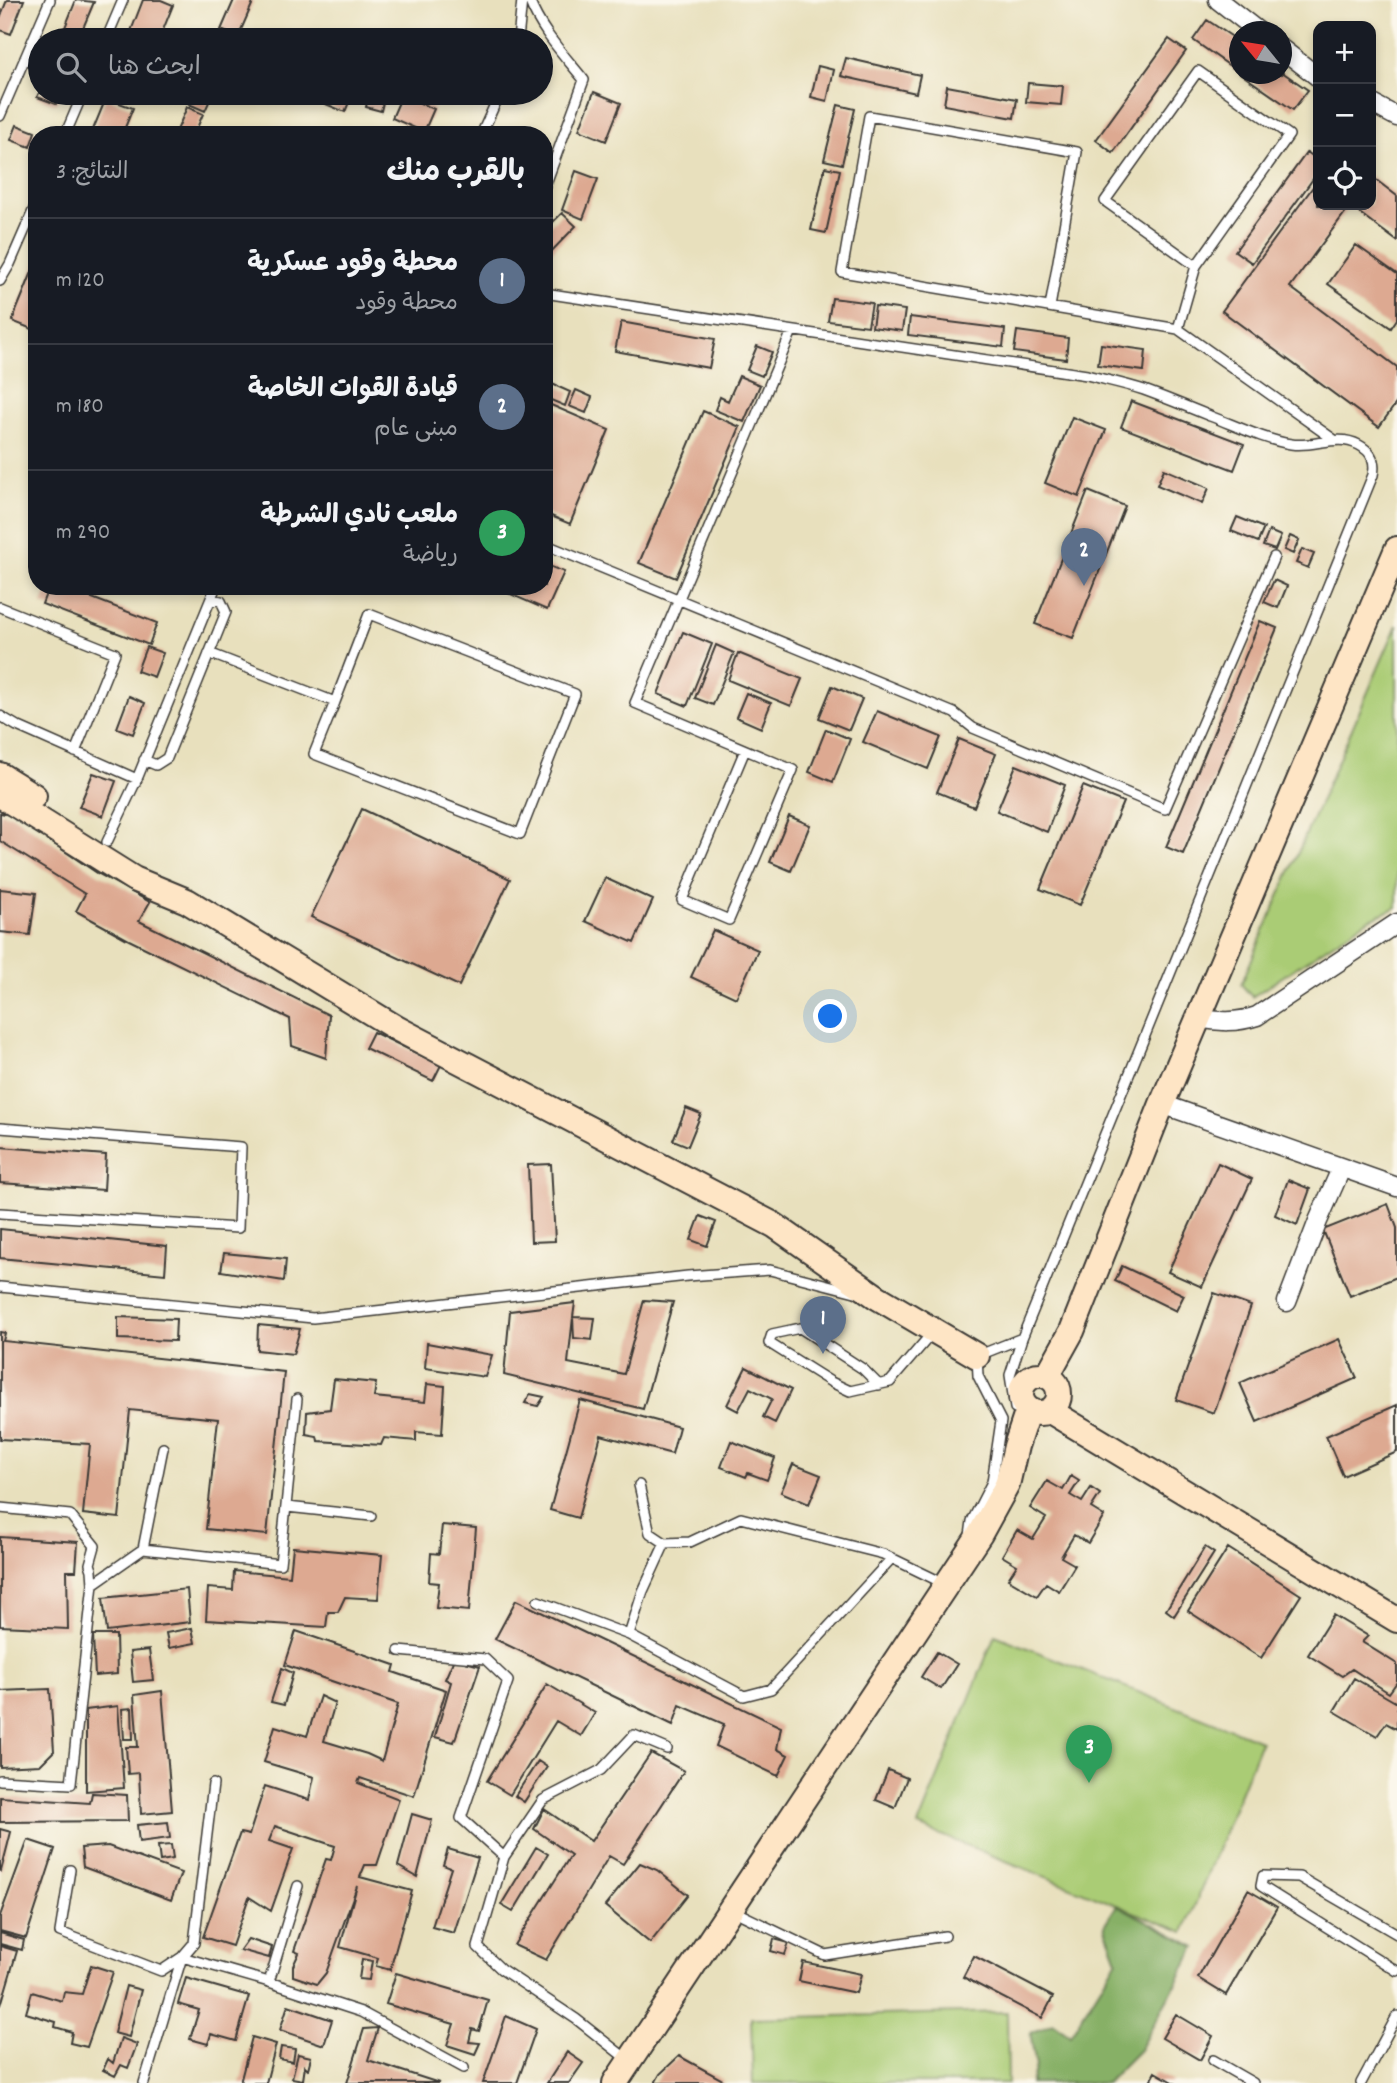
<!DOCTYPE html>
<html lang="ar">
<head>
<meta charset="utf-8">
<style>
  :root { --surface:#171b24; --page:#242831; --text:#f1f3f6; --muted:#9ea1a6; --line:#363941; --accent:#2563eb }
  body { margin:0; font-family:Dekko,"Playpen Sans Arabic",sans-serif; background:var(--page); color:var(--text); direction:rtl }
  .controls { position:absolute; right:21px; top:21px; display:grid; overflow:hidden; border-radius:14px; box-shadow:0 4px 10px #0003 }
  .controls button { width:63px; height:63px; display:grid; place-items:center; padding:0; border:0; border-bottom:2px solid var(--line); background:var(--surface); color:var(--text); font:35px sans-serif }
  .compass { position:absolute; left:1229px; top:21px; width:63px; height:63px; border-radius:50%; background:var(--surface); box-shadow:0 4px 10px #0003; rotate:300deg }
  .you { position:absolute; left:831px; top:1017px; width:24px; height:24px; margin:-18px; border:5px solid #fff; border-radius:50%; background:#1a73e8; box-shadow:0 0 0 10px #1a73e833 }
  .badge { display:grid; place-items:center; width:46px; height:46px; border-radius:50%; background:var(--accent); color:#fff; font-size:23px; font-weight:700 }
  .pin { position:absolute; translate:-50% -58px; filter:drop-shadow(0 2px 4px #0008) }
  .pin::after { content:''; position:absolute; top:37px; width:24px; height:21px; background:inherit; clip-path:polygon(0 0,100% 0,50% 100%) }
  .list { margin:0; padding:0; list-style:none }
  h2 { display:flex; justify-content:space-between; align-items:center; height:91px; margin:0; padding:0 28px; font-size:30px }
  h2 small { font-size:23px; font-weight:400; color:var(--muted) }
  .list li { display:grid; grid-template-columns:46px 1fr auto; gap:21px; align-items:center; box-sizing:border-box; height:126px; padding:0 28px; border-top:2px solid var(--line) }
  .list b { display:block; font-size:26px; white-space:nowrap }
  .list p { margin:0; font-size:23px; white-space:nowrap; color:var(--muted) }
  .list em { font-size:23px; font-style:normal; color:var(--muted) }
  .icon { flex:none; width:38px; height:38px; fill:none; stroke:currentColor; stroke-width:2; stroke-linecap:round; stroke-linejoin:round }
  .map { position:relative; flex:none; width:1397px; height:2083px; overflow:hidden; direction:ltr }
  .search { position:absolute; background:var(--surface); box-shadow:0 4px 10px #0003; left:28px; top:28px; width:525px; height:77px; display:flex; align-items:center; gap:18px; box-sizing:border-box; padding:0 24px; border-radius:38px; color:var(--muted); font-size:26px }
  .panel { position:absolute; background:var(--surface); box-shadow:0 4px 10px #0003; left:28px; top:126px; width:525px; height:469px; border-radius:28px; direction:rtl }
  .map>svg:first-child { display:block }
  .green { fill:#aacc75; stroke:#637448; stroke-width:2 }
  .forest { fill:#87b066; stroke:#526641; stroke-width:2 }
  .building { fill:#dda991 }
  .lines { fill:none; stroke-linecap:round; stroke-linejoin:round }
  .lane-casing { stroke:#3b3934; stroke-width:12 }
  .street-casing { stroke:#3b3934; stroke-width:21 }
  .secondary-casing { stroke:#3b3934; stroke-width:28 }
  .lane { stroke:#fff; stroke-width:9 }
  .street { stroke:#fff; stroke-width:18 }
  .secondary { stroke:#fee5c5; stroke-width:24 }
</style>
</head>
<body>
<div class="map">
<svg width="1397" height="2083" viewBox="0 0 1397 2083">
  <rect width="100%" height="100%" fill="#fbf7ec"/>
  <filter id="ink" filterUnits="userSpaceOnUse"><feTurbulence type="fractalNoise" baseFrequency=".0143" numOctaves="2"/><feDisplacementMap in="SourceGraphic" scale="14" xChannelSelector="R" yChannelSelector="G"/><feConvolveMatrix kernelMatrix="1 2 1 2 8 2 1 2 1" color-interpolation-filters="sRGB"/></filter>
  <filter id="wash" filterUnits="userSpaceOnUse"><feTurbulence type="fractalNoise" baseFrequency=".00686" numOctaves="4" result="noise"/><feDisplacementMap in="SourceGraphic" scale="28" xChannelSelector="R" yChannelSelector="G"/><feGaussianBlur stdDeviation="1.57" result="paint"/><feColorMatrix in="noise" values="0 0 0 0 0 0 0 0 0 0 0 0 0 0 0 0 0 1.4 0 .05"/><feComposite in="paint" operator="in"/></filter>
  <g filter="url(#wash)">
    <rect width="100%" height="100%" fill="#e8e0bd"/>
    <path class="green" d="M1397,625V907L1368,920L1252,997L1241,984Z
      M995,1635L1261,1741L1184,1932L918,1826Z
      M1007,2012L1008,2083H753L751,2018Z"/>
    <path class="forest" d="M1117,1905L1196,1947L1139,2050L1106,2083H1031L1036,2066L1030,2033L1053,2023L1070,2035L1117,1960L1104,1925Z"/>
    <g id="blocks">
      <path class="building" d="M7,0H24L11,34L0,30V18Z
        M76,0L94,2L78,40H60Z
        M143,0H161L173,5L159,40L131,31Z
        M234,0H254L238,37L221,30Z
        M1207,20L1240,42V73L1193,40Z
        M1169,39L1186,51L1113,153L1096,140Z
        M846,58L920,75L916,93L841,76Z
        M818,66L834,70L827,101L811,97Z
        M1282,72L1308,90L1293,110L1241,74H1282Z
        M1028,83L1063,86L1061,105L1026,102Z
        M947,86L1017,99L1014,118L944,105Z
        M594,92L621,103L606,141L579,130Z
        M39,93H61L56,104L37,97Z
        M193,93H213L205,111L189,104Z
        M299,93H321L317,101Z
        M327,93L352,95L345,112L323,103Z
        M369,93L385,94L381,111L366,107Z
        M402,95L434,109L424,132L392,118Z
        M106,98L133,108L122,135H97L92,132Z
        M838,105L855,109L842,164L824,160Z
        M187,107L203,114L194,135H175Z
        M17,125L35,132L30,147L11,140Z
        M1307,152L1318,160V172L1252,263L1235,251Z
        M825,167L840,170L826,233L811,230Z
        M576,171L598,179L583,219L562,210Z
        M1371,176L1397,196V241L1350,206L1290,287L1397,367V402L1379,427L1222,311L1318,180V205H1371Z
        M562,213L576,226L544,259V231Z
        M1356,245L1397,274V319L1391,328L1328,284Z
        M37,260V331L12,321Z
        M832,298L872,303L868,326L828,321Z
        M875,306L905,310L902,331L872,327Z
        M910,317L1005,329L1003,347L908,335Z
        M621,322L715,339L709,368L615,351Z
        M1017,331L1068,338L1066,359L1014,352Z
        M1101,344L1146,350L1144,371L1098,365Z
        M757,346L772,352L762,376L747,370Z
        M739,376L760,385L744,422L715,410L720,397L728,401Z
        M552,384L570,392L565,406L546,398Z
        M576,390L592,397L586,413L569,406Z
        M1131,401L1244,444L1234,470L1121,427Z
        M544,402L609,430L570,524L544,513Z
        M703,411L740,427L676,578L639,563Z
        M1072,417L1106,430L1079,497L1045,483Z
        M1164,469L1209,488L1202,504L1157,485Z
        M1088,491L1125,506L1073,638L1035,624Z
        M1237,517L1264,528L1258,542L1231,531Z
        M1269,531L1281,536L1275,550L1263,546Z
        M1290,536L1299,540L1293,554L1284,550Z
        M1302,549L1314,554L1308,568L1296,563Z
        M544,564L564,572L547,610L492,586H544Z
        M1274,580L1287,586L1278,608L1264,602Z
        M49,586H61L157,623L149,645L42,604Z
        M1260,621L1277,628L1183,854L1166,847Z
        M683,632L712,644L687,706L658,694Z
        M716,645L734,653L713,705L695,698Z
        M146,647L163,653L154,677L137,671Z
        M738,653L802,679L791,706L728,680Z
        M832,686L862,699L849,730L819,718Z
        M746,693L771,703L761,728L736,717Z
        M129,696L145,703L133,734L117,728Z
        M877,711L941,737L928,769L863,742Z
        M826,729L850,739L833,782L809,772Z
        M959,739L996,754L974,807L937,792Z
        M1016,765L1065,785L1047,832L997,811Z
        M93,773L116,781L103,816L79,807Z
        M1083,786L1123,802L1080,905L1040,889Z
        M362,809L510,879L459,986L311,917Z
        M0,813L11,815L97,873L150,902L139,921L329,1015L326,1058L292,1046L290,1019L129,940L76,911L85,894L0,841Z
        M789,816L810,825L791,871L770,862Z
        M605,878L653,900L634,943L585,921Z
        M0,889L36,893L30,935L0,932Z
        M713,930L758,950L736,998L691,977Z
        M373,1032L441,1065L433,1081L365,1048Z
        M686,1108L701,1114L688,1146L673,1140Z
        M0,1147L106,1155L104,1190L0,1183Z
        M1218,1163L1252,1179L1202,1287L1168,1272Z
        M551,1164L555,1241L531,1242L528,1165Z
        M1288,1180L1310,1189L1297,1225L1275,1215Z
        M1388,1204L1397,1228V1277L1350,1296L1323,1230Z
        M700,1216L716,1222L707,1246L691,1240Z
        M0,1229L167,1246L165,1274L0,1258Z
        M224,1253L286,1259L284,1281L221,1271Z
        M1122,1266L1184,1295L1176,1311L1115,1281Z
        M1214,1293L1251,1306L1214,1413L1176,1400Z
        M644,1300L673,1302L643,1409L504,1375L510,1311L575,1303L573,1317L595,1318L592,1340L574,1338L573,1317L568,1363L624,1374Z
        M118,1317L176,1319L175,1341L118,1339Z
        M258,1325L300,1329L293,1354L257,1350Z
        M0,1332L5,1333L3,1341L284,1372L267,1535L206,1529L218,1419L130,1410L119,1518L83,1514L90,1444L0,1439Z
        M1339,1339L1357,1378L1257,1422L1240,1383Z
        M427,1343L492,1355L485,1377L425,1368Z
        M746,1367L791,1390L775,1423L763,1417L772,1399L750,1388L738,1411L727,1405Z
        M334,1379L376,1383L374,1397L425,1402L427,1384L445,1386L442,1434L416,1432V1441L384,1438L381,1445L318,1441L317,1436L306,1434L307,1412L330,1409Z
        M530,1394L544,1397L538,1406L525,1403Z
        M580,1400L679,1427L672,1454L601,1435L578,1518L550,1510Z
        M1397,1405V1452L1343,1476L1326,1436Z
        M731,1441L775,1458L767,1480L748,1473L746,1477L721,1467Z
        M793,1464L821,1475L809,1504L781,1492Z
        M1071,1476L1079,1481L1070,1495L1082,1502L1091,1488L1100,1494L1091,1508L1104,1516L1088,1543L1074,1535L1061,1557L1075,1565L1059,1591L1046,1583L1037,1596L1008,1579L1017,1565L1002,1556L1017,1530L1033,1539L1046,1518L1030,1508L1047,1481L1063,1490Z
        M442,1525L476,1528L469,1611L436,1608L439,1583L429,1582L431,1553L439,1554Z
        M0,1537L78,1542L76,1571H67L68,1629L0,1626Z
        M293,1547L382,1555L378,1599L345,1597L338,1612H328L326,1627L206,1620L208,1588L233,1590L234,1571L290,1576Z
        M1205,1547L1214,1553L1174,1616L1166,1610Z
        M1228,1548L1301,1595L1261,1658L1188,1611Z
        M187,1589L190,1622L107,1632L103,1598Z
        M516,1600L781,1727L777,1749L788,1755L778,1776L716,1746L724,1724L680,1705L673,1725L495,1639Z
        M1333,1615L1368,1636L1362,1642L1397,1664V1682L1389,1693L1352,1669L1342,1676L1308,1655Z
        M192,1628L195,1643L169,1648L166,1633Z
        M296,1631L395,1665L393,1672L446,1690L414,1796L360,1778L358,1783L399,1799L377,1865H365L360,1877L412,1891L390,1970L376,1966L378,1958L340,1947L357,1886L326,1973L317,1984L293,1976V1966L299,1953L294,1951L326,1859L331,1860L335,1846L275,1826L269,1841L293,1849L271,1911L249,1897L232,1946L203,1937L240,1833L249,1835L265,1786L309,1800L314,1777L264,1762L275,1726L307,1736L320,1696L335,1703L324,1741L367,1754L382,1761L398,1704L285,1665Z
        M93,1635H116L117,1674L95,1676Z
        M149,1650L153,1680L133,1682L130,1652Z
        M937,1652L957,1664L941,1689L921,1677Z
        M454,1659L480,1666L454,1742L435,1737L451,1682L445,1679Z
        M282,1668L293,1673L284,1705L271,1702Z
        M1354,1678L1397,1703V1729L1386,1723L1377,1736L1334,1711Z
        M547,1684L595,1713L581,1736L556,1721L510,1795L487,1781Z
        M50,1689L54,1751L40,1765L0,1767V1691Z
        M162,1691L172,1811L141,1814L139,1773L128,1774L126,1747H138L134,1695Z
        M118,1706L124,1788L86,1791V1710Z
        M132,1708L133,1739H124L122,1709Z
        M651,1753L684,1771L623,1864L609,1856L546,1960L514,1945L571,1855L534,1829L544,1809L591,1841Z
        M538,1761L547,1767L524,1802L515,1796Z
        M888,1770L907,1778L895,1808L876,1800Z
        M92,1793L127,1795L128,1821L0,1822V1797L90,1803Z
        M412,1814L432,1820L417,1877L398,1866Z
        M168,1822L170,1838L139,1842L137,1825Z
        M0,1829L11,1832L1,1871L0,1870Z
        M28,1840L55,1849L26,1938L0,1931V1916Z
        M171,1845L173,1859L160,1861L158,1846Z
        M108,1846L181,1873L171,1900L83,1867L81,1848Z
        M536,1847L548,1854L513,1912L501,1905Z
        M448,1849L478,1858L454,1933L432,1927L451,1868L443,1865Z
        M640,1863L657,1870L688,1895L650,1943L605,1906Z
        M1248,1890L1277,1907L1226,1995L1198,1978Z
        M0,1933L24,1940L22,1950L0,1944Z
        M248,1939L272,1947L269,1958L240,1950Z
        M774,1939L789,1943L785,1955L771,1951Z
        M0,1946L17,1951L1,2005H0Z
        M974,1956L1053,1997L1042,2018L963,1977Z
        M362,1959L372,1961L369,1980L359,1979Z
        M803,1962L861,1974L856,1993L799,1981Z
        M91,1965L113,1972L87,2047L70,2043L72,2032L55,2027L56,2022L26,2013L32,1992L62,2001L64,1992L82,1994Z
        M396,1973L488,2000L479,2031L472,2029L469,2042L480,2043L475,2054L447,2045L454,2024L386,2004Z
        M186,1978L249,1996L236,2041L211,2034L208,2044L190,2039L199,2010L178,2004Z
        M126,1986L141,1990L129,2037L114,2033Z
        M288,2005L332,2020L324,2045L280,2030Z
        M1176,2014L1213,2036L1200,2060L1162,2038Z
        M506,2016L536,2029L517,2083H483Z
        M378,2028L368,2060L439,2083H347L364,2029Z
        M252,2037L276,2044L266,2083H240Z
        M121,2038L137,2044L128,2068L121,2065L115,2076L103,2070L108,2059L113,2063Z
        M281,2047L295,2049L293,2062L279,2059Z
        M567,2052L583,2063L569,2083H547Z
        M298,2054L311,2057L308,2069L305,2066L303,2080L292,2078Z
        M679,2056L723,2080L721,2083H655L660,2074Z
        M1155,2072L1174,2083H1149Z"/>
    </g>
  </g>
  <g filter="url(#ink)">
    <use href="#blocks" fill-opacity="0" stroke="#3b3934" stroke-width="2"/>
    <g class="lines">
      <g class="lane-casing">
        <path id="lane" d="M529,0C541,31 563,54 584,80L544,189
          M106,40L123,0
          M518,40L522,0
          M0,116L50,0
          M65,135L83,93
          M481,135L500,93
          M0,281L10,264L37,202
          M544,293L1087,375C1106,380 1126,384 1144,390C1166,398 1188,407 1210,416C1234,425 1265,440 1291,444C1315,448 1336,433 1359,445C1372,452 1376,461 1373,475L1022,1338L1010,1375L1015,1408
          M1050,307L1077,152L869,116L842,272L1178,329L1333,439
          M1178,329L1196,266L1289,135L1198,71L1105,201L1196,266
          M544,544L954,713L973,728L1165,809L1274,557
          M0,607L115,653L75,752
          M209,653L335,702L369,614L575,694L520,834L314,754L335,702
          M0,716L17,726L137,779
          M745,750L682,900L729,920L793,770L635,703L792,331
          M144,760L156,765L167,758L226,612L221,601L211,599
          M107,842L137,779L216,586
          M0,1128L241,1147L238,1228L0,1213
          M0,1287L313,1318L688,1276L770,1270L855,1292
          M879,1385L863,1369L800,1328L772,1334L769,1343L831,1382L850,1391L890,1382L933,1332
          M639,1485L650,1533L665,1543
          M287,1507L371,1516
          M0,1508L70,1515L95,1546L90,1564L92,1570L93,1584L71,1784L0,1780
          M970,1536L972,1521L992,1482L1001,1421L978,1376L977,1356L1022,1338
          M143,1549L163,1448
          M892,1558L771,1689L744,1696L629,1635L643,1591L665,1543L690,1542L741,1518L883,1554L945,1584
          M93,1584L143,1549L280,1564L297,1399
          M538,1601L629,1635
          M399,1651L485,1659L508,1681L461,1818L504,1857
          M70,1870L60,1932L161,1971L182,1957L269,1982L361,2012L464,2068
          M732,1910L825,1955L945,1936
          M1397,1934L1299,1877L1263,1876L1261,1886L1397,1971
          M269,1982L298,1886
          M628,2060L576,2019L501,1969L478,1947L504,1857L543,1800L601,1770L634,1735L667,1749
          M1213,2060L1253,2083
          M144,2083L182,1957L194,1943L213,1784
          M1361,2083L1397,2016"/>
      </g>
      <g class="street-casing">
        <path id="street" d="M1218,0L1259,32
          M1282,49L1318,77
          M1371,103L1397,117
          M1198,1018C1219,1022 1236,1023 1257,1016L1397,923
          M1162,1104L1397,1187
          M1287,1302L1318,1221L1341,1169"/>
      </g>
      <g class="secondary-casing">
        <path id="secondary" d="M0,775L34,796
          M0,795L134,879L187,901L398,1029L774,1225L877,1297L977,1356
          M1021 1394a19 19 0 1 1 38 0a19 19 0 1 1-38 0Z
          M1047,1376L1072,1331L1162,1104L1397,549
          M1050,1411L1397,1620
          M615,2083L980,1534L1007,1485L1016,1446L1028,1410"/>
      </g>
      <use href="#lane" class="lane"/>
      <use href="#street" class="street"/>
      <use href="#secondary" class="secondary"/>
    </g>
  </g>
</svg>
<div class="controls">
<button>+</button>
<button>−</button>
<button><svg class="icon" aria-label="locate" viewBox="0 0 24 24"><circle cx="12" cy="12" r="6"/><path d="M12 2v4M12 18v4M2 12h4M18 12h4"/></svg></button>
</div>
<svg class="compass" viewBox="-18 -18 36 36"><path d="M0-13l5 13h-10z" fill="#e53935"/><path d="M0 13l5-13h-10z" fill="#9ea1a6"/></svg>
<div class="you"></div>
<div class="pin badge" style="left:823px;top:1354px;background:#5c6f8a">1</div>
<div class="pin badge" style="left:1084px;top:586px;background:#5c6f8a">2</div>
<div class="pin badge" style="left:1089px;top:1783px;background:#2e9e5b">3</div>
<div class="search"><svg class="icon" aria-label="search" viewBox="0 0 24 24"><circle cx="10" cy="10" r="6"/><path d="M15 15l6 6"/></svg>ابحث هنا</div>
<section class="panel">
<h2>بالقرب منك<small>النتائج: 3</small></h2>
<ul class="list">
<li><span class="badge" style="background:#5c6f8a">1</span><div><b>محطة وقود عسكرية</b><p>محطة وقود</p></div><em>120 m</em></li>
<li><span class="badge" style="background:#5c6f8a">2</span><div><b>قيادة القوات الخاصة</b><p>مبنى عام</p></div><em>180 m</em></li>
<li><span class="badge" style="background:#2e9e5b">3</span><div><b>ملعب نادي الشرطة</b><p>رياضة</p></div><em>290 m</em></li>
</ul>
</section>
</div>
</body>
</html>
